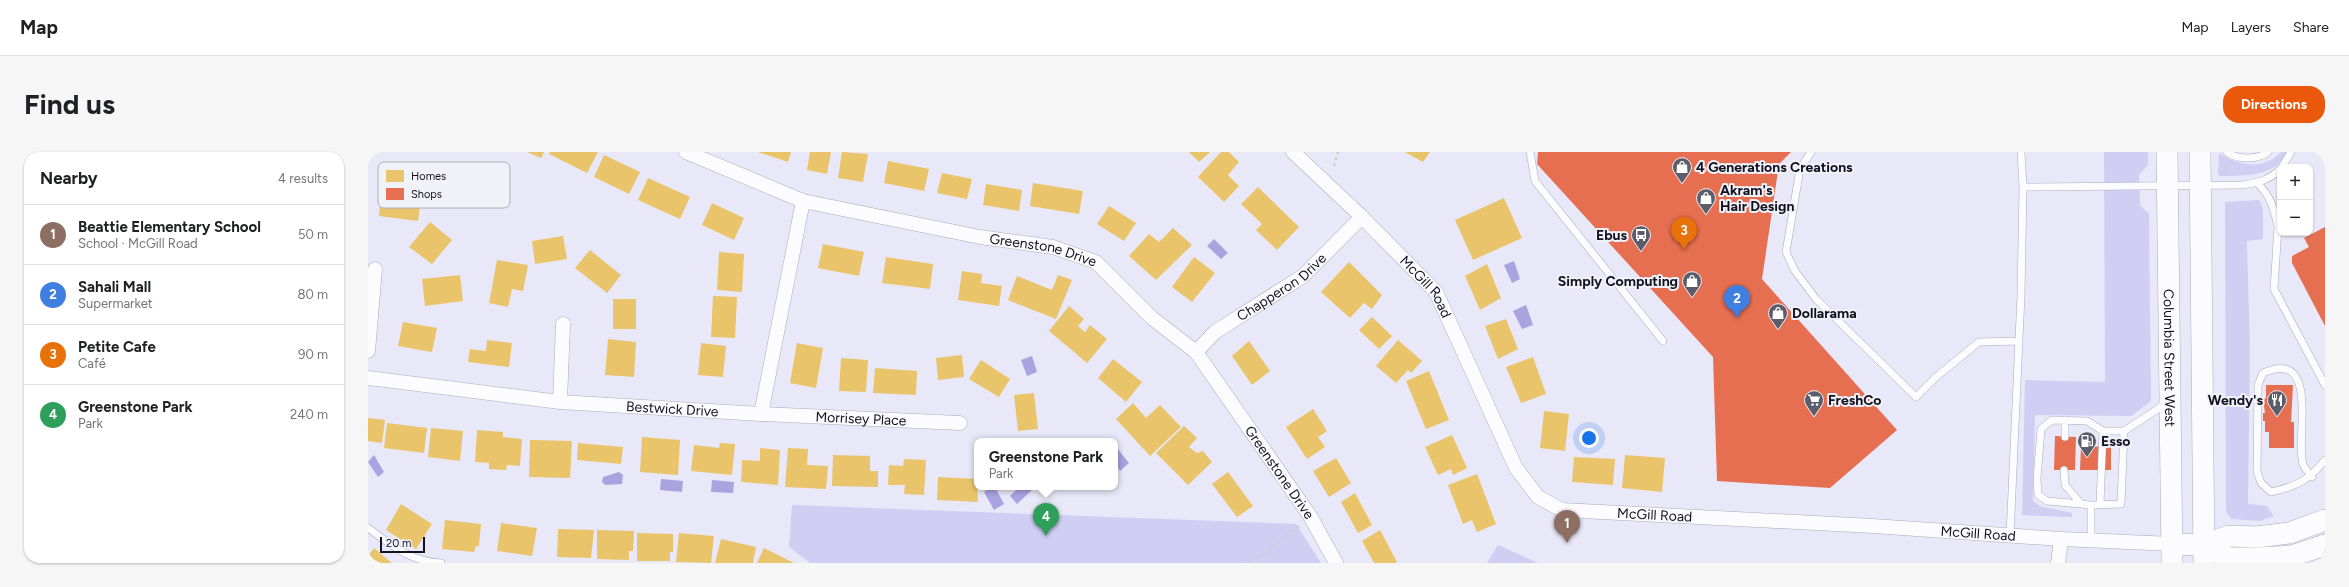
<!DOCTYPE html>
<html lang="en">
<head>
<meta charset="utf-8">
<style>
  :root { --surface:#fff; --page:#f6f6f6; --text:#202124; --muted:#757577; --line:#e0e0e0; --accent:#ea580c }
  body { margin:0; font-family:Figtree,sans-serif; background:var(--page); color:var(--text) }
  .controls { position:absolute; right:12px; top:12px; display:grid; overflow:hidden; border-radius:8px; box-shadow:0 1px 3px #0004 }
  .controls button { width:36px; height:36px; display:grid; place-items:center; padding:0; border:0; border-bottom:1px solid var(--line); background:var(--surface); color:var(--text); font:20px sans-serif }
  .scale { position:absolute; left:12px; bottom:10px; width:45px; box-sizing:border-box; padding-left:4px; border:2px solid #12111e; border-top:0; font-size:11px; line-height:14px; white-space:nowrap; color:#12111e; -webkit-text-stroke:3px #f1f1f9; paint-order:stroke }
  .you { position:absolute; left:1221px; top:286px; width:14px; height:14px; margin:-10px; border:3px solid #fff; border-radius:50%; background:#1a73e8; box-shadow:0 0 0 6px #1a73e833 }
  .badge { display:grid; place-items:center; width:26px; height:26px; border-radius:50%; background:var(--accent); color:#fff; font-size:13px; font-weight:700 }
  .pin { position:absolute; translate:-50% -33px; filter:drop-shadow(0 1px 2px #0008) }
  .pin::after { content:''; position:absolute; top:21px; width:14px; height:12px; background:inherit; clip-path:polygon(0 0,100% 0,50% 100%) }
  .popup { position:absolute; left:606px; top:286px; width:144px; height:52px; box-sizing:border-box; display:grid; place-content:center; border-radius:8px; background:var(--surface); filter:drop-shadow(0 1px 3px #0005); font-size:13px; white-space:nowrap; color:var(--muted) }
  .popup b { font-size:15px; color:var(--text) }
  .popup::after { content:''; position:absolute; left:50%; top:100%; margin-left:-8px; border:8px solid transparent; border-top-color:var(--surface) }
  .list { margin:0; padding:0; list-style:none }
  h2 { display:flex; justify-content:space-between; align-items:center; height:52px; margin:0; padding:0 16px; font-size:17px }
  h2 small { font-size:13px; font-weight:400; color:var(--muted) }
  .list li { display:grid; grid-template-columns:26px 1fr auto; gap:12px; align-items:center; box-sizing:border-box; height:60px; padding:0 16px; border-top:1px solid var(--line) }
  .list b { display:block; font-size:15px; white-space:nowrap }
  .list p { margin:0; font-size:13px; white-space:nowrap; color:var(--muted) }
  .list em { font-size:13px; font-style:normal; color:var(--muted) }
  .map { position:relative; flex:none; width:1957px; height:411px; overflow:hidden; border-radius:16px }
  header { display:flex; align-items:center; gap:24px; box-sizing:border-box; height:56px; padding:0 20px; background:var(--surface); border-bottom:1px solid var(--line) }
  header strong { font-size:19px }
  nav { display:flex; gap:22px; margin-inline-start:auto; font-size:14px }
  .intro { display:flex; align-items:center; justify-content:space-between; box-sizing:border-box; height:96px; padding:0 24px }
  h1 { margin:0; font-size:28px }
  .button { padding:10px 18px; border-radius:16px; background:var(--accent); color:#fff; font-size:14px; font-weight:700 }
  main { display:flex; gap:24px; padding:0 24px }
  aside { flex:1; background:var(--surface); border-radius:16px; box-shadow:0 1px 3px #0004 }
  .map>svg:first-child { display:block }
  .green { fill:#d0cef3 }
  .water { fill:#a9a3e0 }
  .homes { fill:#e9c46a }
  .shops { fill:#e76f51 }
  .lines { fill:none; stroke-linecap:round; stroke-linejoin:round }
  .lane-casing { stroke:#abaab9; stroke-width:8 }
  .street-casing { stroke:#abaab9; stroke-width:15 }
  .secondary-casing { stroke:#abaab9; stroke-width:22 }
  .path { stroke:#ceced2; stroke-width:2.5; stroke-dasharray:3 3; stroke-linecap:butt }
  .lane { stroke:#fcfcfe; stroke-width:7 }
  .street { stroke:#fcfcfe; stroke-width:14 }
  .secondary { stroke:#fcfcfe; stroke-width:21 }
  .labels { text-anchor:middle; stroke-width:4; stroke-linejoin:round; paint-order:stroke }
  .poi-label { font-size:14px; font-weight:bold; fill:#12111e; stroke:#f1f1f9; text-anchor:start }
  .street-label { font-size:14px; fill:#12111e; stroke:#f1f1f9 }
  .key { fill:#f1f1f9; stroke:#aeaeb7; stroke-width:1 }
  .key-label { font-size:11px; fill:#12111e }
</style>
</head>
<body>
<header>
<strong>Map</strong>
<nav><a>Map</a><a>Layers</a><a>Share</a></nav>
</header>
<div class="intro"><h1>Find us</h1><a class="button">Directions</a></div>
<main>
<aside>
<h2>Nearby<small>4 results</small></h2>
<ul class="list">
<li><span class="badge" style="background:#8d6e63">1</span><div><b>Beattie Elementary School</b><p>School · McGill Road</p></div><em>50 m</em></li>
<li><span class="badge" style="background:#3f7fe0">2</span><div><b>Sahali Mall</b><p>Supermarket</p></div><em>80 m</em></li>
<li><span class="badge" style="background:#e8710a">3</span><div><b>Petite Cafe</b><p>Café</p></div><em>90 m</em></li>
<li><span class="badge" style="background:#2e9e5b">4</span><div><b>Greenstone Park</b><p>Park</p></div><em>240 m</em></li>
</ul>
</aside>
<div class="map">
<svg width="1957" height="411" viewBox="0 0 1957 411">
  <rect width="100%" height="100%" fill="#e9e8f9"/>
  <path class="green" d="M1736,0H1780V13L1771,23L1772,53L1781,62L1783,249L1763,264L1667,263L1665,349L1672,354L1704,361V365L1654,363L1657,228L1737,230Z
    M1913,0H1920C1907,25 1876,24 1851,24L1850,21L1851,1C1871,14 1895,19 1913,0Z
    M1891,48L1895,56V87L1879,89L1882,196L1880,352L1899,354L1906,364L1892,369L1864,367L1858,360L1857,50Z
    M424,353L928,372L953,411H442L421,395Z
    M1130,393L1170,411H1119Z"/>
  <path class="water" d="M846,87L860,101L853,107L839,94Z
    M1146,109L1152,127L1144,131L1136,113Z
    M1158,153L1165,173L1154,177L1145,159Z
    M664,204L669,220L659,224L653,208Z
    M749,296L761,311L752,319L747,311V298Z
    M6,303L16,320L10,325L0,310Z
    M251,320L255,323L254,332L237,333L234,330L235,325Z
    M293,327L315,329L314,340L292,338Z
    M344,328L366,330L365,341L343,340Z
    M623,335H627L636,352L626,358L616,340Z
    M651,335H663L665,337L649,352L642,344Z"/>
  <path class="homes" d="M159,0H176L173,6Z
    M182,0H230L219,21L181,2Z
    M390,0H423L420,10Z
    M442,0H463L459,22L439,18Z
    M474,0L500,2L495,30L470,26Z
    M821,0H842L831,10Z
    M853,0H861L871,10L860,23L871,34L856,50L830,25Z
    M1037,0H1062L1055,10Z
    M236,3L272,20L261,42L226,25Z
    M520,9L561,17L556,39L516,31Z
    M574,21L604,27L599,47L569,41Z
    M280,26L322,45L312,67L270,48Z
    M665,31L715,39L711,62L662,54Z
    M618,32L654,38L651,59L615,53Z
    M890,35L931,75L909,98L888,78L894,72L873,52Z
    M13,42L53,47L50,69L11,64Z
    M1136,46L1154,86L1105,108L1087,68Z
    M344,51L376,66L366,88L334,73Z
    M741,54L768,71L756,89L729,72Z
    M62,70L84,88L64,112L41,95Z
    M805,76L824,93L788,128L761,104L781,82L791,90Z
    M195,84L199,107L167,112L164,89Z
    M455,92L496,100L491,124L450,116Z
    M222,98L253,123L239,141L207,116Z
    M351,100L376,102L374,140L349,138Z
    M518,105L565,112L562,137L514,131Z
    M826,105L847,121L824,150L804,135Z
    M129,108L160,113L155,139L144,137L140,155L121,151Z
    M981,110L1014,143L1004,157L996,151L982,166L953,140Z
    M1119,112L1133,146L1112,158L1097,124Z
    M594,119L614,122L613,131L634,134L631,154L590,148Z
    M92,123L95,149L57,154L54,127Z
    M690,123L704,128L688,167L640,148L649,124L684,138Z
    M345,144L369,145L367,186L343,185Z
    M245,147H268V177H245Z
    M701,154L716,167L710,174L717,180L722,173L739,187L719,211L681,179Z
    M1004,165L1024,184L1011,197L991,178Z
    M1138,167L1150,197L1130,207L1117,174Z
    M35,170L69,176L64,200L30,194Z
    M240,187L268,190L266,225L237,223Z
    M119,188L144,191L141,215L100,210L102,197L118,199Z
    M1030,188L1054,209L1043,221L1040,218L1028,231L1008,214Z
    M881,189L902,219L884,233L864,204Z
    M333,191L358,194L355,225L330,223Z
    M429,191L455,196L448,236L422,231Z
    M594,203L596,225L570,228L568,206Z
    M1165,205L1178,242L1153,251L1138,215Z
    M473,206L500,208L498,240L471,239Z
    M745,207L774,230L758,250L730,226Z
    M613,208L642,227L631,245L601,227Z
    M507,216L549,219L548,243L505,241Z
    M1061,219L1081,268L1058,277L1038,229Z
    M666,241L670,277L650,279L646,243Z
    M765,251L778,266L792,253L813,275L782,304L748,267Z
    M945,257L959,279L950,285L957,295L939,307L918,275Z
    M1176,259L1201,262L1197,299L1172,296Z
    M0,266L17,268L14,291L0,289Z
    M19,271L59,276L56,301L16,296Z
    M816,274L829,286L821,295L829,301L835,299L844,310L820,333L788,301Z
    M63,276L95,279L92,309L60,305Z
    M109,278L135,280V285L154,287L152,314L139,313L138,318L121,317V311L107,310Z
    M1084,283L1099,316L1085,323L1083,317L1070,323L1057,295Z
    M274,285L312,288L310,323L272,320Z
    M162,288L204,289L202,326L161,325Z
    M210,291L255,295L253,312L209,308Z
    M352,291L367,292L364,323L323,319L326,293L351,296Z
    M392,296L412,298L410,333L373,330L374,308L392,309Z
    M420,296L440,297L439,313L460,314L458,337L417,335Z
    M465,303L502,304V319H510V335L464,334Z
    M1257,303L1297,306L1294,340L1254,336Z
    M1206,305L1247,307L1245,333L1204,330Z
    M968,306L983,331L961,345L945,319Z
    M536,307L558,308L556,343L536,342L537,333H520L521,313L535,314Z
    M860,320L885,354L869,365L844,332Z
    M1109,322L1128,372L1109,380L1104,368L1095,372L1080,333Z
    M570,325L609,327L610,350L569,348Z
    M987,341L1004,373L990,381L973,350Z
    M33,352L64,372L48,397L18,378Z
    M77,368L113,372L111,394H108L106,400L74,397Z
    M133,371L169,376L164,404L129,399Z
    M190,377L226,378L223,406L189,405Z
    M229,378L266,379L265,399H261V408L229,407Z
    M1012,378L1029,410L1027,411H1006L994,389Z
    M269,381L305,382V400H302V409H269Z
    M311,381L346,384L343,411L308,410Z
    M353,387L388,395L385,411H347Z
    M6,396L24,411H0V404Z
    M396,396L426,411H389Z"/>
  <path class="shops" d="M1170,0H1423L1411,12L1394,127L1529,278L1462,336L1349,329L1345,205L1169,12Z
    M1957,75V174L1924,111V104L1941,95L1936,86Z
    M1898,233H1925L1923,270H1926V296H1901V280H1897V269H1895V261H1897L1895,247L1898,246Z
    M1687,284L1708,285L1707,318H1686Z
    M1713,294L1743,295V318H1712Z"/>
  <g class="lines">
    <g class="lane-casing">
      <path id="lane" d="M1162,0L1167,29L1295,189
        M1443,0L1432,17L1418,100L1427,119L1448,147L1548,245L1568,225L1611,190L1651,189
        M1859,0C1869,8 1890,8 1900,0
        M1914,15L1923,0
        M1889,31C1903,44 1906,57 1910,75
        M1655,35L1874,33C1889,31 1902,28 1912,17
        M1912,73L1910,75L1906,137L1957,233
        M1697,285V268
        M1696,318L1697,333L1713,352
        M1944,325C1941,321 1936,316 1935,312C1927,287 1953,195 1895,221L1890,233L1889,319L1893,331L1903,340C1929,334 1940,329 1957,308
        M1732,352L1735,279H1756
        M1723,353L1679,349L1670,343L1669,327L1673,277L1684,268L1719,269L1735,279
        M0,376C23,393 43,410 73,411
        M1642,383L1653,144L1655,35L1653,0
        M1723,389V353L1753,352L1756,279L1799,251"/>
    </g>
    <g class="street-casing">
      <g id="street">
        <path id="s1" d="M318,0L435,49L612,85L685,95L728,110L784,166L828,200L942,364L968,411"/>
        <path id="s2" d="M925,0L994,65L1068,140L1148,316L1170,345L1194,358L1505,374L1693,387L1804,392"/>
        <path d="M0,199L7,117"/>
        <path id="s3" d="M828,200L847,180L935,124L994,65"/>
        <path id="s4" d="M0,226L192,250L393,262L435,49"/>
        <path d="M192,250L195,172"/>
        <path id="s5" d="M393,262L592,271"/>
        <path d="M1690,411L1693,387"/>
      </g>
    </g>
    <g class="secondary-casing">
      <g id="secondary">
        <path id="s6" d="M1799,0L1804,411"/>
        <path d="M1832,0L1836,411"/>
        <path d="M1804,392L1836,393L1861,384L1889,385L1921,381L1957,368"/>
        <path d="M1836,393L1861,406H1890L1924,404L1957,393"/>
      </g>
    </g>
    <path class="path" d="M1858,12L1859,23
      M966,14L970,0
      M880,411L902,397L931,374"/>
    <use href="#lane" class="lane"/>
    <use href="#street" class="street"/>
    <use href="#secondary" class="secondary"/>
  </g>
  <defs>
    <g id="shop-pin" transform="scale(1)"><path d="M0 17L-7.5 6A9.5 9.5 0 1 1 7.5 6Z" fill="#5d5c6b" stroke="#f1f1f9"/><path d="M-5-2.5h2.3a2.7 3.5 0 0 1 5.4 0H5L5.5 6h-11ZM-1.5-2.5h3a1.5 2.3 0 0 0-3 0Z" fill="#fff"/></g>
    <g id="bus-pin" transform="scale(1)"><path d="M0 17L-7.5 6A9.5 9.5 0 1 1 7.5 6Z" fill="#5d5c6b" stroke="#f1f1f9"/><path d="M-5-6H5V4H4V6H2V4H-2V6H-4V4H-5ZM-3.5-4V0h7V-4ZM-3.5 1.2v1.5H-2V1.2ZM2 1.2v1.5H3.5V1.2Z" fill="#fff"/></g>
    <g id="supermarket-pin" transform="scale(1)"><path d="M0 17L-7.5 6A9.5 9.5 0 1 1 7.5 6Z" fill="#5d5c6b" stroke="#f1f1f9"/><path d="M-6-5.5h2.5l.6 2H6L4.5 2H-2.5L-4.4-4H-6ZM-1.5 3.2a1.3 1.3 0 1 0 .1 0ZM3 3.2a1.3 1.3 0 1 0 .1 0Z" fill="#fff"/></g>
    <g id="restaurant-pin" transform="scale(1)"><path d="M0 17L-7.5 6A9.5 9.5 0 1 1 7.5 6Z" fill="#5d5c6b" stroke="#f1f1f9"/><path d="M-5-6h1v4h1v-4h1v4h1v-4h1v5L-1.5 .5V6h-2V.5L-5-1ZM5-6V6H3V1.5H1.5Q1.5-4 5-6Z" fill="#fff"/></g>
    <g id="fuel-pin" transform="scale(1)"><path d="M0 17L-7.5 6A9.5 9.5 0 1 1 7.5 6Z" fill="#5d5c6b" stroke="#f1f1f9"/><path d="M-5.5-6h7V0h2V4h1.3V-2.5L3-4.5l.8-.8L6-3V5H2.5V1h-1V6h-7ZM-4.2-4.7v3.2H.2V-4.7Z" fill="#fff"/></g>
  </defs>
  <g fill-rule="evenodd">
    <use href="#shop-pin" x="1314" y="15"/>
    <use href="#shop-pin" x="1338" y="46"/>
    <use href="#bus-pin" x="1273" y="83"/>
    <use href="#shop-pin" x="1324" y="129"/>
    <use href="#shop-pin" x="1410" y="161"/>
    <use href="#supermarket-pin" x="1446" y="248"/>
    <use href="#restaurant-pin" x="1909" y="248"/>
    <use href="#fuel-pin" x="1719" y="289"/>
  </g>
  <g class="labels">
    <g class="poi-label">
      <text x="1328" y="20">4 Generations Creations</text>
      <text x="1352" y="43">Akram's<tspan x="1352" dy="16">Hair Design</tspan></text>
      <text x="1259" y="88" text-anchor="end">Ebus</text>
      <text x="1310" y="134" text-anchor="end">Simply Computing</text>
      <text x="1424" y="166">Dollarama</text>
      <text x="1460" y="253">FreshCo</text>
      <text x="1895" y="253" text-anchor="end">Wendy's</text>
      <text x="1733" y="294">Esso</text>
    </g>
    <g class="street-label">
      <text dy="5" stroke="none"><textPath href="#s1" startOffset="372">Greenstone Drive</textPath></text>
      <text dy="5" stroke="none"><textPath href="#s3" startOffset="108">Chapperon Drive</textPath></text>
      <text dy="5" stroke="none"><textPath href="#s2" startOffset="190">McGill Road</textPath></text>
      <text dy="5" stroke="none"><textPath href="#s6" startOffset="206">Columbia Street West</textPath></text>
      <text dy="5" stroke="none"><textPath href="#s4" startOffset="306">Bestwick Drive</textPath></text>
      <text dy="5" stroke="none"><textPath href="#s5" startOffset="100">Morrisey Place</textPath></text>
      <text dy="5" stroke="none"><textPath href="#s1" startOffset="708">Greenstone Drive</textPath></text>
      <text dy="5" stroke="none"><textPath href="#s2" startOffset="550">McGill Road</textPath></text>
      <text dy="5" stroke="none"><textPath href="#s2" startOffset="874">McGill Road</textPath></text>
    </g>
  </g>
  <rect x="10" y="10" width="132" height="46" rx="6" class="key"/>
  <rect x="18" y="18" width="18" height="12" fill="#e9c46a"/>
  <rect x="18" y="36" width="18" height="12" fill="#e76f51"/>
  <g class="key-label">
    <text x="43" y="28">Homes</text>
    <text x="43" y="46">Shops</text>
  </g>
</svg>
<div class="controls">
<button>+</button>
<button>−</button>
</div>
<div class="scale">20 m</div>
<div class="you"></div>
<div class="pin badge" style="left:1199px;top:391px;background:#8d6e63">1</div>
<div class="pin badge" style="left:1369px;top:166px;background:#3f7fe0">2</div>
<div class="pin badge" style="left:1316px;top:98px;background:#e8710a">3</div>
<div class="pin badge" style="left:678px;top:384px;background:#2e9e5b">4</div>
<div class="popup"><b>Greenstone Park</b>Park</div>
</div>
</main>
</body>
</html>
